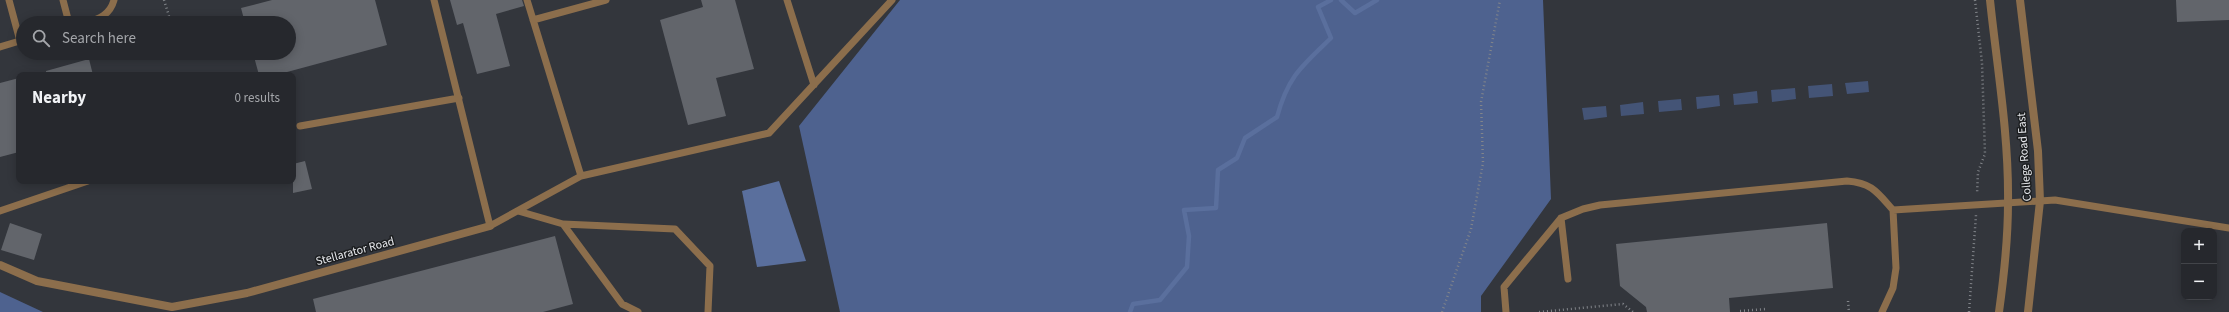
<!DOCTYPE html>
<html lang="en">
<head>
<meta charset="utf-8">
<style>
  :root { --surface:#26282d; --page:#323439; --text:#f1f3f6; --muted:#a4a6aa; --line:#424449 }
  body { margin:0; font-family:"Source Sans 3",sans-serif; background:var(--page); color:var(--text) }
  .controls { position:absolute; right:12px; bottom:12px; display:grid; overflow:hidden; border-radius:8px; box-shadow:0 2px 10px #0003 }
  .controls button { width:36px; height:36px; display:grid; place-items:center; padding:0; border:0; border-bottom:1px solid var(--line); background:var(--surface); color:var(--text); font:20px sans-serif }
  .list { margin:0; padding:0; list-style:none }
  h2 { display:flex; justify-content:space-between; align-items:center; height:52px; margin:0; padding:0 16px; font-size:17px }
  h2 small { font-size:13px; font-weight:400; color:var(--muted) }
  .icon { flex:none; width:22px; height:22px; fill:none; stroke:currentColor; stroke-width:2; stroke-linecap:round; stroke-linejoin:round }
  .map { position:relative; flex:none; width:2229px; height:312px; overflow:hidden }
  .search { position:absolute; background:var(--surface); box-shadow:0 2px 10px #0003; left:16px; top:16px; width:280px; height:44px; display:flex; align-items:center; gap:10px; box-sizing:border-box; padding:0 14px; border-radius:22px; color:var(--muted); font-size:15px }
  .panel { position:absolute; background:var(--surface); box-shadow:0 2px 10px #0003; left:16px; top:72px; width:280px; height:112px; border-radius:8px }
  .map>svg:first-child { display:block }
  .green { fill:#445476 }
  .forest { fill:#4e628f }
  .water { fill:#5a6f9d }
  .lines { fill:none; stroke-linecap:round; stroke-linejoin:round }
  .stream { stroke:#5a6f9d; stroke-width:4.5 }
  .building { fill:#62656b }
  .path { stroke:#82858a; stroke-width:2.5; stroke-dasharray:1 3; stroke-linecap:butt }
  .service { stroke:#8c6e4c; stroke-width:7 }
  .minor { stroke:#8c6e4c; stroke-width:8 }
  .tertiary { stroke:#8c6e4c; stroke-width:8 }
  .labels { text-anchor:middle; stroke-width:3; stroke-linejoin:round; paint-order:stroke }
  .street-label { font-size:12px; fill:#e7e9ed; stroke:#1c1e20 }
</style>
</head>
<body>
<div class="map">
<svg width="2229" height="312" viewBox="0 0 2229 312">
  <rect width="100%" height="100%" fill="#33363c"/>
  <path class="green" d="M1868,81L1869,92L1847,94L1845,83Z
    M1832,84L1833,96L1809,98L1808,86Z
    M1795,88L1796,99L1772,102L1771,90Z
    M1757,91L1758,103L1734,105L1733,94Z
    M1719,95L1720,106L1697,109L1696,97Z
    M1681,99L1682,110L1659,112L1658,101Z
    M1643,102L1644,114L1621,116L1620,105Z
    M1606,106L1607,117L1584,120L1582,108Z"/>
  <path class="forest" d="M900,0H1543L1551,199L1481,296V312H840L799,126Z
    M0,292L43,312H0Z"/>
  <path class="water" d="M779,181L806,261L757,267L742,191Z"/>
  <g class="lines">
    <path class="stream" d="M1341,0L1355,13L1377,0
      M1130,312L1133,304L1160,300L1187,267L1189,236L1184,210L1216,208L1218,170L1237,158L1245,138L1277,117C1288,76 1302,66 1331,38L1318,7L1331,0"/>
  </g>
  <path class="building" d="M272,0H375L387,45L276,75H259L253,53H289V23H245L241,8Z
    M450,0H522L524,6L496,14L510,66L477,74L463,23L457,25Z
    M701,0H735L754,69L716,78L726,116L688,125L660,20L703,7Z
    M2176,0H2229V20L2177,22Z
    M89,59L93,75H46V71Z
    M19,78V152L0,157V83Z
    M305,161L312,189L293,193V164Z
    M10,223L42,234L34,260L1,250Z
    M1827,223L1833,288L1729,298L1730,312H1647L1646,307L1620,286L1616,244Z
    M555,236L573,304L543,312H316L313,299Z"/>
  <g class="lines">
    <path class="path" d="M164,0L169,16
      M1975,0L1982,63L1985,154L1978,172L1977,194
      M1848,301L1849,312
      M1740,311L1766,309
      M1442,312L1471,229L1483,163L1481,102L1500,0
      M1539,312L1623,304L1633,312
      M1969,312L1976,215"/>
    <path class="service" d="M9,0L20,41
      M63,0L69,23
      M434,0L490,226L581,176L769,133L892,0
      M527,0L581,176
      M787,0L814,85
      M533,20L606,0
      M85,23C99,19 110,15 114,0
      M0,47L23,40
      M300,126L459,98
      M0,211L88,181
      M518,211L563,224L622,304L638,312
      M1561,218L1568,279
      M563,224L675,229L710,266L708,312
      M1506,312L1504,287L1561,218L1583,209L1600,205L1847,181C1872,183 1877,192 1893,210
      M1882,312L1893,288L1896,268L1893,210L2055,200L2229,228"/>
    <path class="minor" d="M0,265L37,281L172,307L247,293L490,226"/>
    <path class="tertiary" d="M1990,0C1997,67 2009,135 2008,203C2008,240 2004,276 1999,312
      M2020,0L2038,151L2040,201L2028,312"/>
  </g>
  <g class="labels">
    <g class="street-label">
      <text transform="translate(2024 157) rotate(-94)" y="4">College Road East</text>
      <text transform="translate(355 251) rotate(-15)" y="4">Stellarator Road</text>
    </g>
  </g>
</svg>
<div class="controls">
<button>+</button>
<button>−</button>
</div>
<div class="search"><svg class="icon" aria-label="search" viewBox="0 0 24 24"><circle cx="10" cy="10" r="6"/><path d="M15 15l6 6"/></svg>Search here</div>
<section class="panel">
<h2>Nearby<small>0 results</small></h2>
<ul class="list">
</ul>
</section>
</div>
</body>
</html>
